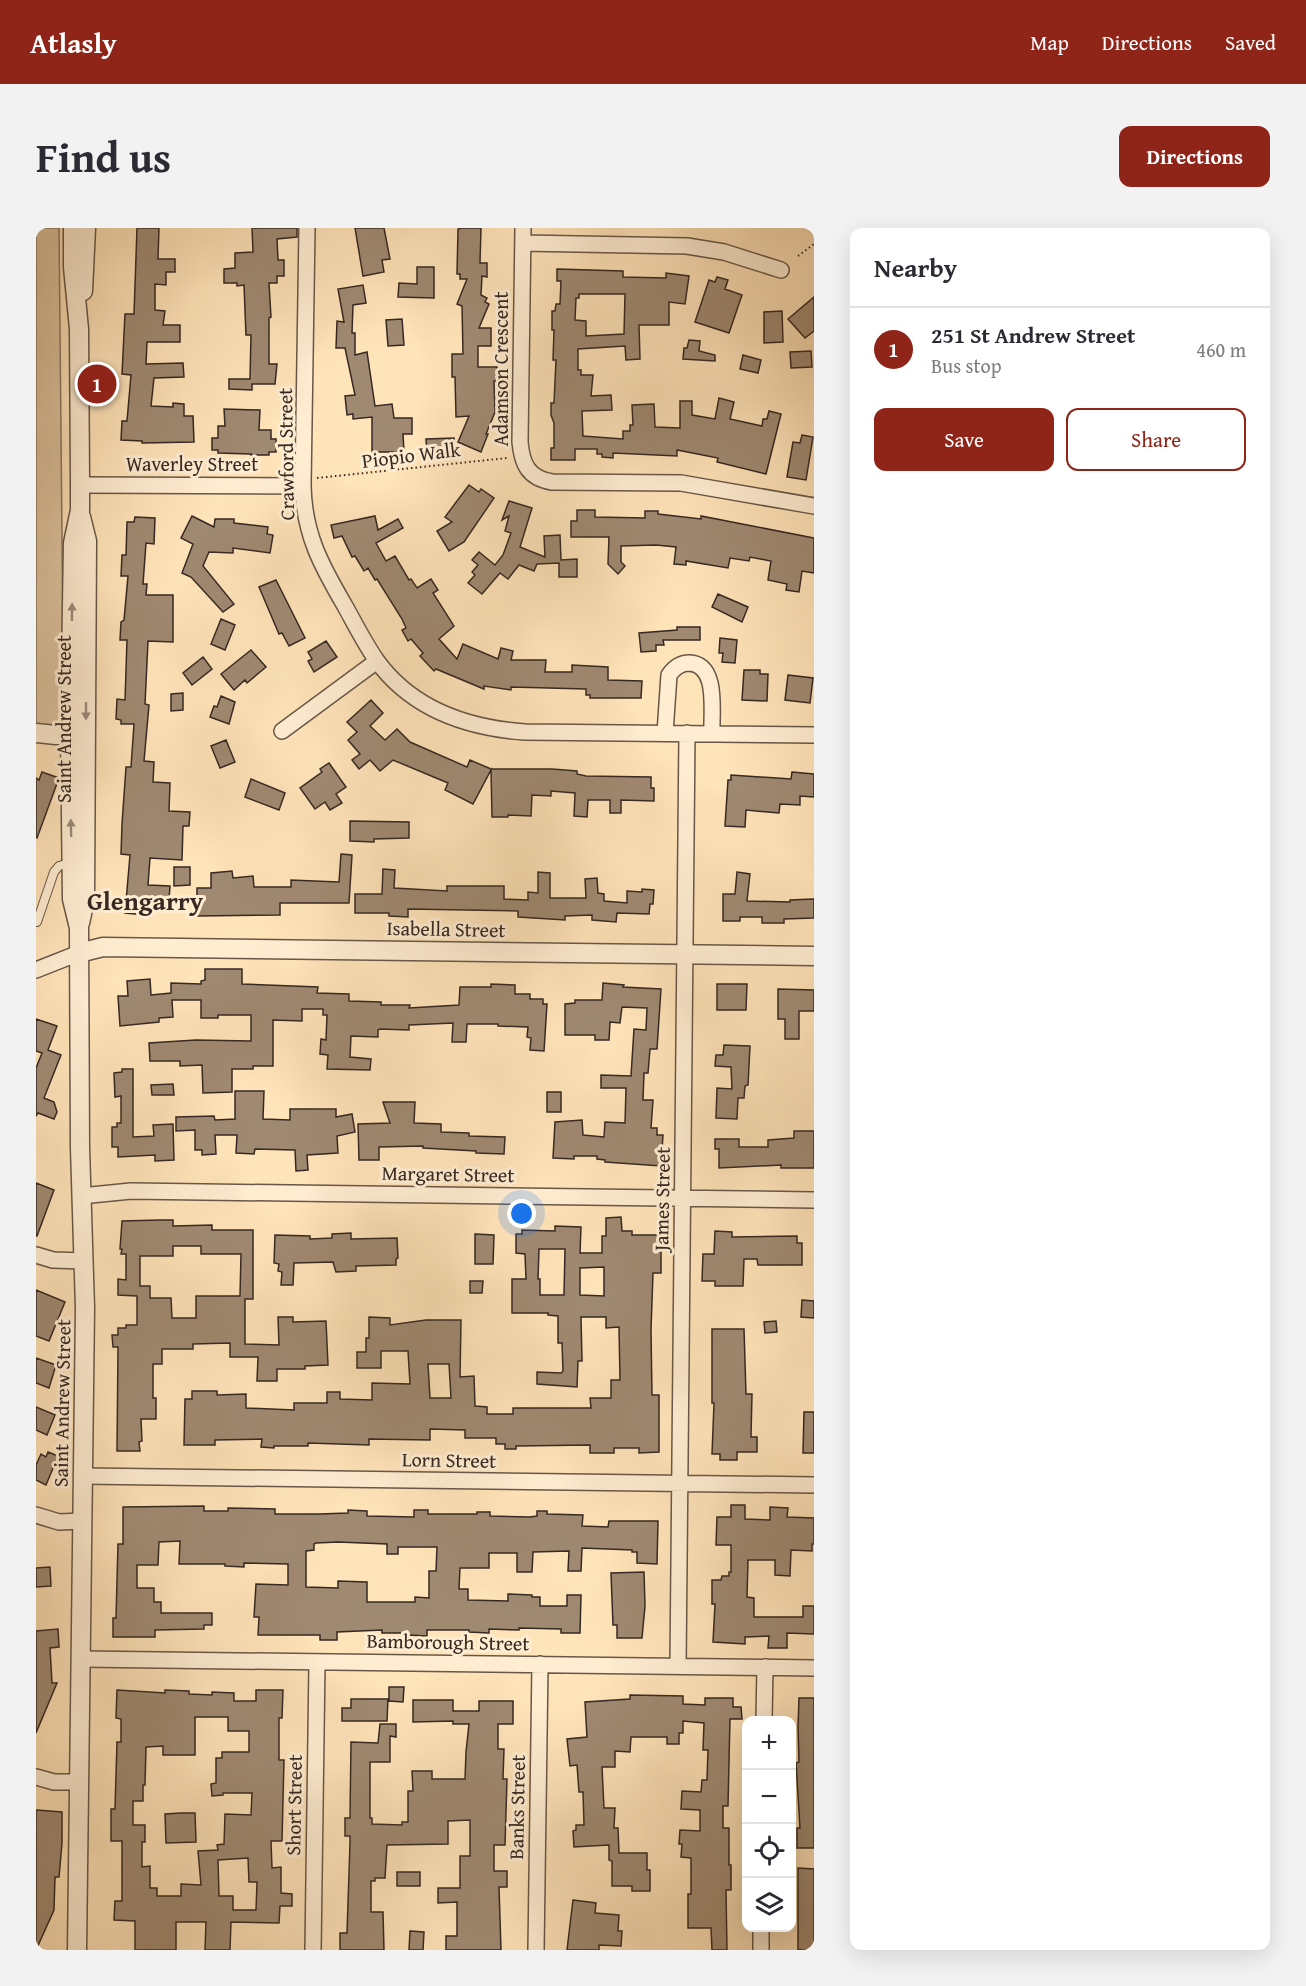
<!DOCTYPE html>
<html lang="en">
<head>
<meta charset="utf-8">
<style>
  :root { --surface:#fff; --page:#f2f2f3; --text:#2b2b33; --muted:#7c7c81; --line:#e1e1e2; --accent:#8f2418 }
  body { margin:0; font-family:"Gentium Book Plus",serif; background:var(--page); color:var(--text) }
  .controls { position:absolute; right:18px; bottom:18px; display:grid; overflow:hidden; border-radius:12px; box-shadow:0 6px 24px #0002 }
  .controls button { width:54px; height:54px; display:grid; place-items:center; padding:0; border:0; border-bottom:2px solid var(--line); background:var(--surface); color:var(--text); font:30px sans-serif }
  .you { position:absolute; left:486px; top:986px; width:21px; height:21px; margin:-15px; border:4px solid #fff; border-radius:50%; background:#1a73e8; box-shadow:0 0 0 9px #1a73e833 }
  .badge { display:grid; place-items:center; width:39px; height:39px; border-radius:50%; background:var(--accent); color:#fff; font-size:20px; font-weight:700 }
  .pin { position:absolute; translate:-50% -50%; border:3px solid #fff; box-shadow:0 2px 6px #0006 }
  .list { margin:0; padding:0; list-style:none }
  h2 { display:flex; justify-content:space-between; align-items:center; height:78px; margin:0; padding:0 24px; font-size:26px }
  h2 small { font-size:20px; font-weight:400; color:var(--muted) }
  .list li { display:grid; grid-template-columns:39px 1fr auto; gap:18px; align-items:center; box-sizing:border-box; height:84px; padding:0 24px; border-top:2px solid var(--line) }
  .list b { display:block; font-size:22px; white-space:nowrap }
  .list p { margin:0; font-size:20px; white-space:nowrap; color:var(--muted) }
  .list em { font-size:20px; font-style:normal; color:var(--muted) }
  .actions { display:flex; gap:12px; padding:18px 24px }
  .actions a { flex:1; padding:14px 0; border:2px solid var(--accent); border-radius:12px; text-align:center; font-size:21px; color:var(--accent) }
  .actions .main { background:var(--accent); color:#fff }
  .icon { flex:none; width:33px; height:33px; fill:none; stroke:currentColor; stroke-width:2; stroke-linecap:round; stroke-linejoin:round }
  .map { position:relative; flex:none; width:778px; height:1722px; overflow:hidden; border-radius:12px }
  header { display:flex; align-items:center; gap:36px; box-sizing:border-box; height:84px; padding:0 30px; background:var(--accent); color:#fff }
  header strong { font-size:28px }
  nav { display:flex; gap:33px; margin-inline-start:auto; font-size:21px }
  .intro { display:flex; align-items:center; justify-content:space-between; box-sizing:border-box; height:144px; padding:0 36px }
  h1 { margin:0; font-size:42px }
  .button { padding:15px 27px; border-radius:12px; background:var(--accent); color:#fff; font-size:21px; font-weight:700 }
  main { display:flex; gap:36px; padding:0 36px }
  aside { flex:1; background:var(--surface); border-radius:12px; box-shadow:0 6px 24px #0002 }
  .map>svg:first-child { display:block }
  .green { fill:#ddc39f; stroke:#8a7660; stroke-width:1.5 }
  .building { fill:#9f8971; stroke:#362822; stroke-width:1.5; fill-rule:evenodd }
  .lines { fill:none; stroke-linecap:round; stroke-linejoin:round }
  .service-casing { stroke:#685748; stroke-width:10 }
  .minor-casing { stroke:#685748; stroke-width:18 }
  .tertiary-casing { stroke:#685748; stroke-width:21 }
  .path { stroke:#362822; stroke-width:2; stroke-dasharray:1.5 3; stroke-linecap:butt }
  .service { stroke:#ffedd2; stroke-width:8 }
  .minor { stroke:#ffedd2; stroke-width:15 }
  .tertiary { stroke:#ffedd2; stroke-width:18 }
  .oneway { fill:#9a8a7a }
  .labels { text-anchor:middle; stroke-width:6; stroke-linejoin:round; paint-order:stroke }
  .street-label { font-size:20px; fill:#362822; stroke:#ffedd2 }
  .district-label { font-size:26px; font-weight:bold; fill:#362822; stroke:#ffedd2 }
</style>
</head>
<body>
<header>
<strong>Atlasly</strong>
<nav><a>Map</a><a>Directions</a><a>Saved</a></nav>
</header>
<div class="intro"><h1>Find us</h1><a class="button">Directions</a></div>
<main>
<div class="map">
<svg width="778" height="1722" viewBox="0 0 778 1722">
  <rect width="100%" height="100%" fill="#ffe3b9"/>
  <filter id="stains"><feTurbulence type="fractalNoise" baseFrequency=".00333" numOctaves="4"/><feColorMatrix values="0 0 0 0 .2 0 0 0 0 .09 0 0 0 0 .02 0 0 0 .5 -.17"/></filter>
  <radialGradient id="worn" r=".72"><stop offset=".6" stop-color="#630" stop-opacity="0"/><stop offset="1" stop-color="#630" stop-opacity=".3"/></radialGradient>
  <path class="green" d="M0,0H23L28,513L0,502Z"/>
  <path class="building" d="M101,0H123L122,31H139V44H130V57L119,56V82L129,83L127,97H144V114H111L110,136L147,135L148,149L118,150L115,178L137,179V175L148,176V188H157L158,214L106,215V213L85,212L86,193H91L95,147L86,146L89,86H98Z
    M216,0H261V9L241,11L242,32H248V48H241V55H233L235,89L233,90V136H241L239,156H216V162L193,161V151H214L215,107H210L208,57L201,58V55H188V41L199,40V25L217,24Z
    M319,0H348L354,31L346,32L348,44L327,48Z
    M426,0H445L444,35H451V49L446,48L445,67L451,70L449,74L453,76L443,100H455V118H442V139H461V142H465V153H458L459,184L450,206H452L445,224L422,214L433,188L420,189L419,149H416V126H427L426,78L421,76L431,51H424V46H421L422,1Z
    M381,39H398V70L362,69L363,55L381,56Z
    M521,41L587,43V49L630,50V45L653,48L649,76L633,74V97H603L604,131L590,132L589,118L542,121V142H545V147H557L555,168L575,167L576,182L546,183L547,208L587,211V203H594V197H597L596,177L618,176L619,199L644,200V173H656V187L679,191L683,170L698,174L694,191L726,198L727,191H731L733,183L745,186L730,246L681,234L682,230L641,222V228L577,225V230L566,229V226H561V221H539V232H515V220H518V195L515,187V175H518L520,132H517L518,102H516V83H519L520,76H524L525,53H521ZM543,66H589L588,106L550,108V93L539,92L540,70H543Z
    M681,49L692,52L689,61L706,67L693,105L659,94L673,52L679,54Z
    M327,57L330,75L317,77L316,105H319V127L331,124L339,178L356,176L358,190H376V206H367L368,224H336V189L317,191V186L311,187L309,168L319,167L309,120H300L301,93L308,94L302,61Z
    M778,69V103L769,110L752,91Z
    M746,83L747,114L728,115V84Z
    M366,91L368,117L352,118L350,92Z
    M653,112L664,113L663,123L679,127V133L647,131L648,120H651Z
    M775,123L776,139L755,140L754,124Z
    M707,127L725,132L722,145L704,141Z
    M188,181L224,182L223,202H235V211H240V224H233V227H215V226L182,225V222H176V210H182V198H189Z
    M766,207L777,209L770,252L751,249L757,214L764,215Z
    M418,210V224L391,225L390,211Z
    M433,257L443,264L445,261L458,270L428,314L413,323L401,303L416,294L409,289Z
    M473,273L496,280L484,319L509,329L508,308L524,307L525,332L541,331V349H523V335L501,336L498,343L483,337L472,351L464,345L446,366L432,355L439,347L436,344L442,337L436,332L443,324L459,337L467,327L475,305L469,303L473,288L466,292Z
    M541,282H559V289L609,290V283H622V286L665,291V288L778,310V345L766,343L763,364L750,362L751,356L732,352L735,333L714,329L713,333L694,330L692,340L650,333V337L638,336L640,319L620,317L585,318V334L589,338L582,346L572,336L573,309H535V293H541Z
    M156,288L178,299L179,291H198V295L232,299L231,306L237,307L234,325L197,320V325L173,324L167,338L198,376L187,384L155,349L146,345L157,316L145,310Z
    M339,288L342,302L362,291L367,300L340,315L350,333L359,328L373,352L375,351L381,360L395,351L402,362L397,365L418,398L403,411L421,431L427,416L462,431L465,420L477,423L475,432H510L509,444H536V437L572,439V452L606,453L605,470H554V467H550V461L475,459V462L448,458V461L400,441L398,443L384,428L387,425L375,411L372,413L366,402L370,400L366,391L341,351L339,352L332,340L328,343L319,328L316,329L306,308L298,310L295,297Z
    M99,289L119,290L118,316L110,315L107,356H111L110,367H137V414L112,413L109,476L113,477L108,533L118,534L117,554L134,555L133,583L154,584L153,598H147L146,632L114,630L112,657L134,658L133,672L118,671L117,674H111L110,687L89,685L94,627L85,626L86,596L90,539H95L98,496H85V492L80,491L81,471L89,472L91,412H84L85,394L88,392L92,348H85L86,327H90L91,294H98Z
    M240,352L269,410L253,418L246,405L243,406L223,359Z
    M682,366L712,379L706,394L676,379Z
    M185,391L199,397L189,422L175,416Z
    M641,399H664V412H627L628,417H620V423L605,424L603,405L641,402Z
    M684,410L701,412L699,435L686,434L687,425H683Z
    M290,413L301,429L278,444L272,433L276,431L272,424Z
    M215,422L230,439L211,455L209,452L198,462L185,446Z
    M167,429L176,441L156,457L147,445Z
    M708,442H724V446H732L731,473L706,472Z
    M752,447L777,450L774,475L749,472Z
    M147,465V482L135,483V466Z
    M185,468L199,474L193,496L174,489L178,478L181,479Z
    M335,472L347,485L334,498L349,512L361,501L374,514L431,539L434,532L455,541H516L541,543V546L550,548L615,549V560H618V573L585,572V585H574V572H552L551,589L538,588L539,565L515,563V568L496,567L495,588L472,587V589H456L455,542L437,576L409,562L412,555L357,532L344,543L334,532L323,541L316,532L324,526L312,512L321,504L311,494Z
    M190,512L199,534L184,540L175,518Z
    M293,535L310,559L300,566L306,575L294,582L289,574L279,581L264,560L286,544L284,541Z
    M6,544L23,550L1,610L0,609V550L3,552Z
    M756,544L778,546V569L764,568V577L744,576L743,585L710,582L709,599L689,598L692,552H695V547L755,551Z
    M215,551L249,565L243,582L209,569Z
    M314,593L373,594V610L338,611V614L314,613Z
    M305,626L316,627L313,675H244V687L161,688V660H175V645L196,643L197,650L217,648L218,659H255V652L303,654Z
    M138,639H154V657L138,658Z
    M347,641L359,642L358,660L411,663V658H468V671L492,672V664L502,665V644L514,645V670H550L549,651L561,650L562,665L568,666V673L591,675V663L606,664V661L618,662L617,676H614L613,686L581,685L580,694L556,692V687L529,688V692L482,689V683L372,681V689L353,688V685H319V666H346Z
    M701,644L714,646L711,673L754,674V672L778,671V690L748,691V695H726V689H704V693H687V666H699Z
    M169,741H206V756L282,759L281,765L313,766V773L345,774V777H374L373,780L423,777L424,759H455V756L479,757V766H494V771H507V776H511L508,823L494,822L495,810L491,809L492,799L462,798V796H431L430,814H416L417,795L373,797V802L344,801L342,802V809L315,808L314,829L335,831L334,842L291,841L292,827L284,826L285,811L290,812L291,787H287V781H266V793L237,792V838H217V841H196V864L167,865L166,837L144,838V833H114L113,815L160,812L215,813V787H182V790H165V772H136L137,789L123,790V794L84,798L82,768H92L91,753L114,751L115,767L135,765V755L165,756V753L169,752Z
    M567,755L588,757L587,759L625,761L621,821H614L612,845H608L607,872H617L615,900H621V907H627L625,938L569,934V932L561,931V928H538V931L517,930L519,894L546,892L547,907L568,909L569,894L589,895L590,860H565V847L595,848L598,801L610,802L611,780L586,779L584,795L574,794L573,812H559V807H529V776L539,775V772H566Z
    M681,756H711L710,782H681Z
    M742,761L778,762V783H763V811H749V791H742Z
    M0,791L21,798L12,822L25,827L8,870L18,874L21,884L18,891L2,885L0,888V840L6,825L0,823Z
    M688,817L714,818L712,857L709,858L708,870H702L701,891L680,890L681,860L696,861L695,839L679,838L680,827H687Z
    M86,841H97V909L118,908L117,897L137,896L138,932L119,933V927L82,929V919H76V899H81V895H85V868L79,869L78,845L86,844Z
    M137,856L138,867H116L115,857Z
    M199,863H228L227,891L254,892V881H300V889L316,886L319,904L301,908L302,925L271,927L272,942L260,943L259,922L219,921L218,926L200,925L201,907H179L180,926L166,927V922H159V902L140,903V889L178,888L179,892L199,891Z
    M511,864H525V884H511Z
    M347,874H379L378,895L405,896V904L433,905V908L469,909L468,926L440,925V923L387,920V918L343,919V932H323L322,896L354,895Z
    M758,903H778V940H745V937L683,940V921H679V911H703V919H732V912L758,910Z
    M0,955L18,962L1,1008H0Z
    M585,989L586,1003H596V1007H625V1045H617L615,1102L616,1167H623V1224L603,1225V1220H578V1225H554V1217L480,1218V1221H469V1216H460V1210H429V1202L394,1201V1212L333,1211V1217L272,1215V1218H238V1220L225,1219L226,1211L179,1212V1217H148L149,1171H156V1163H181V1167L210,1166V1180L258,1182V1175H291V1164H304V1171L336,1172V1155L374,1156L372,1123H345V1140H321V1124H330V1110H333V1089L354,1090V1097L390,1092H425L424,1149L438,1148L439,1178L451,1179V1186H477V1180H555L554,1170H575V1152H584L583,1099L570,1100V1089H545L546,1133H542L541,1159L501,1156V1144L525,1145L527,1143L526,1115H522V1088L512,1087V1085H476V1051H490L489,1026L480,1025V1006H486V1002L519,1003V998L545,999L544,1025H566V1008H570V990ZM503,1021H529L528,1067H504V1051H502ZM568,1039V1068L544,1067V1040ZM392,1136H413L415,1170H394Z
    M124,992H137V998L176,997V1002H217V1071H209V1116L243,1117L242,1089H257V1094L290,1093L292,1137L269,1138V1141H241V1153H221L222,1129H194V1115L157,1116V1121H126V1136H117V1170H120V1191H105L106,1213L103,1214L104,1223H81L82,1119H77L76,1107H82V1100H90V1097H101V1068L82,1067V1051L90,1052V1026H85L86,1021H84L86,993ZM137,1018H165V1026H205L204,1068H160V1090H136L135,1070H114V1058H104V1028H137Z
    M679,1003L696,1004V1009L761,1008V1015H766V1037H722L721,1031H708L707,1058H679V1053H666L667,1026H678Z
    M315,1005V1011L361,1010L362,1030L360,1031V1037L320,1038V1043L300,1044L297,1034L258,1035L257,1057H245L246,1044L242,1043L243,1036L238,1035L239,1007L274,1008V1011L296,1010V1006Z
    M439,1006L458,1007L457,1036H439Z
    M434,1053H447L446,1065H434Z
    M0,1062L29,1074L13,1113L0,1108Z
    M766,1072L778,1073V1090L765,1089Z
    M740,1093L741,1104L729,1105L728,1094Z
    M676,1101H708L710,1166H716L715,1209H721V1224H701V1232H684V1226H676L678,1175H676Z
    M0,1130L20,1137L13,1160L0,1155Z
    M0,1179L19,1187L11,1207L0,1202Z
    M768,1184H778V1225H767Z
    M12,1224L22,1228L10,1257L0,1252V1237L5,1226L10,1229Z
    M695,1277H709V1291L734,1292V1279L752,1280L751,1289L778,1290V1316H776V1323L755,1322L754,1348L739,1347V1332H712L711,1369L718,1370V1389H767V1378H778V1406L751,1405V1420H732L733,1408L709,1409V1416L677,1414L679,1376H676V1352H685L686,1348H693V1344H695V1317H680L681,1289H695Z
    M168,1278V1283H192V1280L239,1281V1286H283L312,1285V1282L331,1283V1288L378,1289V1282H392V1286H441V1284H454V1288L494,1289L501,1288V1283H511V1286L547,1287L546,1298L572,1299L573,1293H622L621,1336L601,1335V1324H596V1322L546,1320L545,1343H532L533,1323L497,1324L496,1344H481V1325H453V1340H424L423,1361H432V1372L472,1373V1366L496,1367V1369H504V1378H531V1367H545L544,1405H525V1401L483,1400V1402L453,1401V1405L433,1404V1402H391V1408L372,1407V1405H346V1402L301,1404V1412H284V1407H222L223,1389H218L220,1356L252,1357V1336L208,1335V1339L189,1338V1336H143L144,1313L123,1314L122,1337H101V1360H118V1374H125V1385H176V1397H168V1401L119,1402V1409H77V1390H80L82,1316H87V1279ZM302,1314L351,1316V1326H362V1319H401L400,1343H393V1370L379,1369V1374H331V1354L302,1353V1360L270,1359V1323L278,1322V1316L280,1315Z
    M14,1339L15,1358L0,1359V1340Z
    M608,1344L609,1378L606,1410H581V1397H577L575,1345Z
    M22,1401L23,1419L14,1420L16,1455H21L0,1505V1403Z
    M353,1459H368L367,1474L353,1473Z
    M81,1462L129,1465V1462L153,1463V1466L176,1467V1464L198,1465V1473H220V1462H247L246,1490H243V1532H248L246,1613H235L236,1640L245,1639V1665L256,1666V1678H244L243,1695L195,1694L194,1722H169L170,1694H140V1722H99V1693L78,1692L79,1673H86V1613H75V1581H79L81,1514H85V1491L80,1490ZM159,1489H192V1503H213V1524H186V1530H180V1555L175,1556L176,1568L187,1567V1565H216L215,1587L189,1586L188,1616L181,1617L182,1622L162,1623L165,1657L145,1656V1668H121V1660H114V1638L106,1639V1614H109V1597H97V1573H107V1557H109L110,1519L127,1518V1527H159ZM212,1630L213,1654H221L220,1682H197V1668H183L182,1632Z
    M594,1467L647,1468V1476L669,1477V1470H697V1479H705L706,1491H694L692,1578H687V1600H693V1637H695V1662H690L691,1722H676L675,1700H652V1666H655V1630L645,1629L646,1616H643L644,1602L664,1603V1582L645,1581L646,1563L665,1564L666,1552H671L672,1522H667L668,1495L647,1493V1505H643V1516H631V1509H595L594,1524L579,1523V1539H566L568,1580H579L578,1600H582L583,1625H611V1642H614V1663H596V1658H576V1633L573,1632V1617L538,1619L537,1603L540,1602V1597H548L547,1564H543L541,1537L534,1538L531,1511L551,1509L549,1474L594,1471Z
    M763,1470H778V1620H761V1600H764L760,1535L763,1534L762,1499Z
    M315,1471H352L351,1493H306V1480H315Z
    M377,1472H417V1483H443V1473H477V1496H462V1521H468L467,1551H471L469,1617H458V1643H471V1659H463L465,1722H410V1708H421V1674L402,1675V1660H424V1628H434V1592L412,1593V1616L351,1617L349,1650H339V1653H335V1684H347L348,1722H304V1705H311L314,1615V1608H309V1590H314L315,1514L342,1515L344,1496H360V1509L354,1508V1534H334V1590H336V1596L366,1597V1594H372V1563H377L376,1543H396V1551H429L430,1524L433,1496H417V1493L377,1494Z
    M0,1582L26,1584V1615L23,1649H19L18,1682L0,1722Z
    M145,1585H159L160,1614L130,1615L129,1586Z
    M762,1640L778,1641V1722H762Z
    M361,1644H384V1658H361Z
    M537,1672L560,1675L559,1685L583,1687L582,1703H586L585,1718L563,1717V1722H531Z
    M374,1703L388,1704L387,1722H373Z"/>
  <g class="lines">
    <g class="service-casing">
      <path id="service" d="M1,694L18,644L23,638L34,635"/>
    </g>
    <g class="minor-casing">
      <path id="minor" d="M271,0L267,258C268,306 285,337 309,378C319,396 329,416 341,433C376,481 432,500 489,504L778,507
        M487,0L484,214C486,236 492,250 516,254L645,255L778,278
        M487,15L651,18L688,24L745,42
        M44,257L267,258
        M246,503L341,433
        M629,505L633,447C638,440 644,435 653,435C683,436 675,484 676,505
        M0,742L43,725
        M45,968L95,963L778,972
        M0,1027L17,1032L48,1033
        M47,1248L778,1257
        M0,1287L23,1294L47,1293
        M45,1431L778,1440
        M642,1438L651,505
        M728,1492L729,1439
        M0,1549L18,1554H44
        M277,1722L281,1434
        M500,1722L504,1436
        M725,1722V1700"/>
    </g>
    <g class="tertiary-casing">
      <path id="tertiary" d="M37,0V39L43,101L44,257V282L37,315L34,507L36,671L43,700L44,920L49,1080L41,1722
        M47,63L50,0
        M0,505L20,507H45
        M44,695L49,672L51,313L45,289
        M43,725L67,719L778,728"/>
    </g>
    <path class="path" d="M762,28L778,16
      M281,250L471,230"/>
    <use href="#service" class="service"/>
    <use href="#minor" class="minor"/>
    <use href="#tertiary" class="tertiary"/>
  </g>
  <defs><path id="oneway-solid" d="M-6-.8H1V-3.2L6.5 0L1 3.2V.8H-6Z" transform="scale(1.5)"/></defs>
  <g class="oneway">
    <use href="#oneway-solid" transform="translate(36 384) rotate(-89)"/>
    <use href="#oneway-solid" transform="translate(50 483) rotate(90)"/>
    <use href="#oneway-solid" transform="translate(35 600) rotate(-91)"/>
  </g>
  <g class="labels">
    <g class="street-label">
      <text transform="translate(465 141) rotate(-90)" y="7">Adamson Crescent</text>
      <text transform="translate(250 226) rotate(-91)" y="7">Crawford Street</text>
      <text transform="translate(375 227) rotate(-7)" y="7">Piopio Walk</text>
      <text x="156" y="243">Waverley Street</text>
      <text transform="translate(28 491) rotate(-90)" y="7">Saint Andrew Street</text>
      <text transform="translate(410 701) rotate(1)" y="7">Isabella Street</text>
      <text transform="translate(412 946) rotate(1)" y="7">Margaret Street</text>
      <text transform="translate(626 971) rotate(-89)" y="7">James Street</text>
      <text transform="translate(26 1175) rotate(-89)" y="7">Saint Andrew Street</text>
      <text transform="translate(413 1232) rotate(1)" y="7">Lorn Street</text>
      <text transform="translate(412 1414) rotate(1)" y="7">Bamborough Street</text>
      <text transform="translate(258 1577) rotate(-89)" y="7">Short Street</text>
      <text transform="translate(481 1579) rotate(-89)" y="7">Banks Street</text>
    </g>
    <g class="district-label">
      <text x="109" y="682">Glengarry</text>
    </g>
  </g>
  <rect width="100%" height="100%" filter="url(#stains)"/>
  <rect width="100%" height="100%" fill="url(#worn)"/>
</svg>
<div class="controls">
<button>+</button>
<button>−</button>
<button><svg class="icon" aria-label="locate" viewBox="0 0 24 24"><circle cx="12" cy="12" r="6"/><path d="M12 2v4M12 18v4M2 12h4M18 12h4"/></svg></button>
<button><svg class="icon" aria-label="layers" viewBox="0 0 24 24"><path d="M12 4l9 5-9 5-9-5zM3 14l9 5 9-5"/></svg></button>
</div>
<div class="you"></div>
<div class="pin badge" style="left:61px;top:156px">1</div>
</div>
<aside>
<h2>Nearby<small></small></h2>
<ul class="list">
<li><span class="badge">1</span><div><b>251 St Andrew Street</b><p>Bus stop</p></div><em>460 m</em></li>
</ul>
<div class="actions"><a class="main">Save</a><a>Share</a></div>
</aside>
</main>
</body>
</html>
